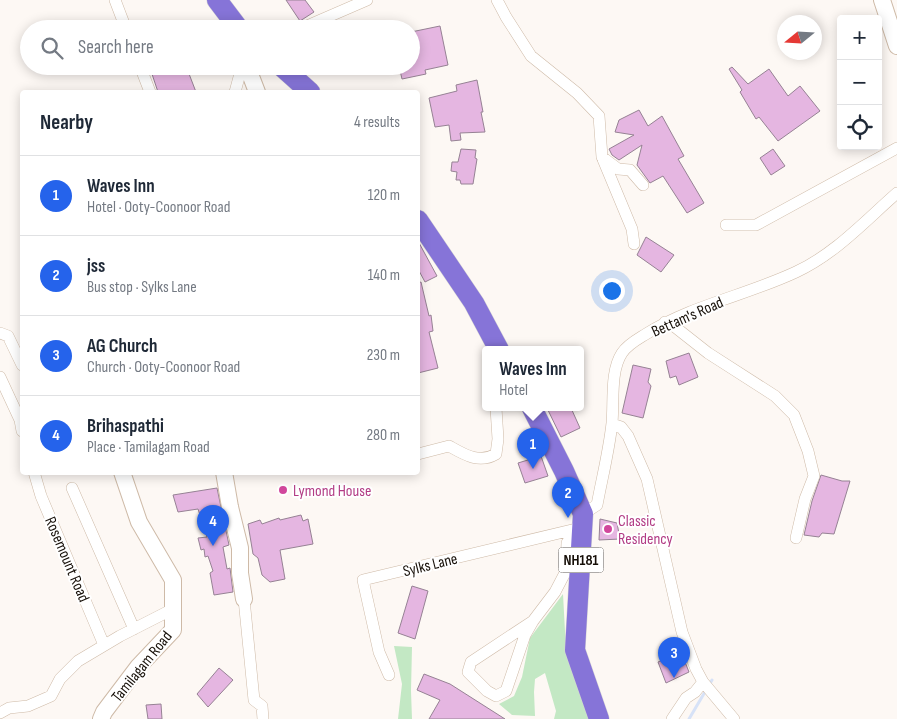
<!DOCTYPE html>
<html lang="en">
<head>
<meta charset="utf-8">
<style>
  :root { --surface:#fff; --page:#f6f6f7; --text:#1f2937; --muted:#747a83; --line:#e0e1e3; --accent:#2563eb }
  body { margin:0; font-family:"Sofia Sans Condensed",sans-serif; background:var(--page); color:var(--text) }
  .controls { position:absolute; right:15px; top:15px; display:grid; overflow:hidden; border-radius:5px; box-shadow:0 2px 12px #0003 }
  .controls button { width:45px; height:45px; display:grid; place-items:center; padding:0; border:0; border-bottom:1px solid var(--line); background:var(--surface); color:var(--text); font:25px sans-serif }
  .compass { position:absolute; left:777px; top:15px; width:45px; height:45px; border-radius:50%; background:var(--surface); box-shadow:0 2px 12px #0003; rotate:252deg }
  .you { position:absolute; left:611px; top:290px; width:18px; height:18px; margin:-12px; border:4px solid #fff; border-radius:50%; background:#1a73e8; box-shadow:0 0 0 8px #1a73e833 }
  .badge { display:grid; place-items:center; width:32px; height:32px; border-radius:50%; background:var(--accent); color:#fff; font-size:16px; font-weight:700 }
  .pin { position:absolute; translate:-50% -41px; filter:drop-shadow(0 1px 2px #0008) }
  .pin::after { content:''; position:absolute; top:26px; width:18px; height:15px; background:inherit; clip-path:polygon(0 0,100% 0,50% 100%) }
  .popup { position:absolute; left:482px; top:346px; width:102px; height:65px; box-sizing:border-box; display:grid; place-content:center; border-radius:5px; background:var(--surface); filter:drop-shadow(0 1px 4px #0005); font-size:16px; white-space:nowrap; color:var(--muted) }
  .popup b { font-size:19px; color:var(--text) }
  .popup::after { content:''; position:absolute; left:50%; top:100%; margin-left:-10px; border:10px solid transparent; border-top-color:var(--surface) }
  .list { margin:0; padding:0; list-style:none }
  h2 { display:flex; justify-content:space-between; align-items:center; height:65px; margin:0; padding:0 20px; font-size:21px }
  h2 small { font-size:16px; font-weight:400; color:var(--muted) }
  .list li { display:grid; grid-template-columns:32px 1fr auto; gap:15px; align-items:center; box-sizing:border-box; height:80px; padding:0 20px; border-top:1px solid var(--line) }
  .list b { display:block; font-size:19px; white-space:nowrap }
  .list p { margin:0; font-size:16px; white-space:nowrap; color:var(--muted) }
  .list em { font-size:16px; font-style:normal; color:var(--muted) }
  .icon { flex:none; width:28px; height:28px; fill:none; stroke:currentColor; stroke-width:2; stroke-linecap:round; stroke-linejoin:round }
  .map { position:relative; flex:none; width:897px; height:719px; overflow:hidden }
  .search { position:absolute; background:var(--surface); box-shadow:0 2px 12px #0003; left:20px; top:20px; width:400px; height:55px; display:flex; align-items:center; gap:12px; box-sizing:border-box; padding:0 18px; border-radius:28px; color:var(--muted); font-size:19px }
  .panel { position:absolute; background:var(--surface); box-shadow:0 2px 12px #0003; left:20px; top:90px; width:400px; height:385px; border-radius:5px }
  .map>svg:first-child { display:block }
  .green { fill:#c3e8c4 }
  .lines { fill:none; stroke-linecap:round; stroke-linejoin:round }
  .stream { stroke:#d7e2f7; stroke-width:3 }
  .building { fill:#e5b6e1; stroke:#968294 }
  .street-casing { stroke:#cebaa7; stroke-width:12 }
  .secondary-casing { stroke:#cebaa7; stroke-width:18 }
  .highway-casing { stroke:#d5d4d3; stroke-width:21 }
  .street { stroke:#fff; stroke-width:11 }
  .secondary { stroke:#fff; stroke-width:16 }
  .highway { stroke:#8674d8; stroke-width:20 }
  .hotel-dot { fill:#d1479c; stroke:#fff; stroke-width:2 }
  .labels { text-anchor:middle; stroke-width:4; stroke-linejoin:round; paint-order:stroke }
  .shield { fill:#fff; stroke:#5c5752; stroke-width:1 }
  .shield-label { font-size:15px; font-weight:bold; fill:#160f08 }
  .street-label { font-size:16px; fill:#160f08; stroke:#fff }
  .hotel-label { font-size:16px; fill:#b23c85; stroke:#fff; text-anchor:start }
</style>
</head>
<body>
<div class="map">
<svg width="897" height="719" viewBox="0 0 897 719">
  <rect width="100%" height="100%" fill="#fdf8f4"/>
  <path class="green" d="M563,594L566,650L590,719H554L556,711L545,673L535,679L534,692L535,716L512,715L499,704L514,696L522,677L530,638Z
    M394,646L412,647L411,691L412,719H398L402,684Z"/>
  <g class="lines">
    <path class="stream" d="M689,719L712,680"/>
  </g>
  <path class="building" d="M286,0H305L314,12L300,21Z
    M440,26L448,65L425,70L426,74L402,79L399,66H411V32Z
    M165,66H186L196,92H158L151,71Z
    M732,67L748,84L769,69L788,96L800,86L820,111L778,141L759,117L756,119L740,92L742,90L729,69Z
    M477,80L483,112H481L485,132L460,133L461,140L451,141L449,125L435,127L429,98L457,91L456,85Z
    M639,110L648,126L662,116L684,156L678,159L704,203L687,213L663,176L650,183L637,165L642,145L619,160L612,155L609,149L634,135L615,132L619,120Z
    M461,149L476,150L475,158L477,159L473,184H461L460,180H456L457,172L451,171L452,162H458Z
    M773,149L785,166L771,175L760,158Z
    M646,237L674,255L661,272L637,255Z
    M418,241L437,276L425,282L418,269Z
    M421,282L429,316L431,315L433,331L429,332L438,368L418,373V283Z
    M689,353L698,377L679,385L676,376L670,378L666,361Z
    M633,365L651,369L648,382L651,386L643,418L622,413Z
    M547,408H571L580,428L561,437Z
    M541,456L548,476L525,483L518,463Z
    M821,475L842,481H850L834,534L822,533L819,537L804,535L812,501Z
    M217,488L229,545L223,547L227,569L230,568L233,592L214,595L210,573L213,571L208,556L205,557L204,549L201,550L198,538L207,537L198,509L178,512L173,495Z
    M301,515L303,521L308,519L313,544L280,550L285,579L270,582L262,575L258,558L253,554L248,524L260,520L262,524L279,518L280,520Z
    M600,519L617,523L620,539L599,540Z
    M412,586L428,591L415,639L398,633Z
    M681,652L689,672L666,683L658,662Z
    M219,668L233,680L208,707L197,694Z
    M424,674L450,684L505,719H429L440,700L417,690Z
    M161,704L162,719H148L146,705Z"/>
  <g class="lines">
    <g class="street-casing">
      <path id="street" d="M115,0L126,29
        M497,0L506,17L531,56L577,93L599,116L602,157L632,229L634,244
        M300,29L367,0
        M140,66L150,92
        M235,92L242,66
        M602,157L618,169L630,170L643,185
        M726,225H756L897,148
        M665,322L675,327L708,353L775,396L794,415L808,451L814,476L805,499L796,538
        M0,333L8,336L22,365
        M0,377L20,420L22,431
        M612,424L621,427L628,436L647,479L682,632L696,669L703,682L734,719
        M418,454L449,446C465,455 479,464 496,454L498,439L496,408
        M34,472L41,496L104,645
        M72,488L134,629
        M244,599L254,700L262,706L263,719
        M533,621L471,662L468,672L487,691L496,696L506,691L525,635L533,621L555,592L566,571L567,543L576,529
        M389,675L379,652L363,580L576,529L583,514L597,505C602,478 609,451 612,423C614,402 610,371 622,353C628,344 638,339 646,334C693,305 747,295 796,272C835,254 865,221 897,193
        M0,713L9,708L28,706L51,696L60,679L78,661L120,636L173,609
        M672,719L686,698L695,692L703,682"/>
    </g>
    <g class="secondary-casing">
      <path id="secondary" d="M882,0L897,46
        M247,66L257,92
        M224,472L230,507L240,548V573L244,599
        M101,719L104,712L138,667L173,630V580L139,522L122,472"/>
    </g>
    <g class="highway-casing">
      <path id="highway" d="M217,0L239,29
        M281,66L310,92
        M418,220L474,303L499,350
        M532,408L564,471L583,514L575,650L599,719"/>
    </g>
    <use href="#street" class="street"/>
    <use href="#secondary" class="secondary"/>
    <use href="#highway" class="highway"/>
  </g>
  <g class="hotel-dot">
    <circle cx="283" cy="490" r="5"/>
    <circle cx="608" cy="529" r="5"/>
  </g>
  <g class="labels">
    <rect class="shield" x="558.5" y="547.5" width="45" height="25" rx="4"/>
    <g class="shield-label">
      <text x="581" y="565">NH181</text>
    </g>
    <g class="street-label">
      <text transform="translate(687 316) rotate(-24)" y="6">Bettam's Road</text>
      <text transform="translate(68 559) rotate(67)" y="6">Rosemount Road</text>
      <text transform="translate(430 564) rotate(-14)" y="6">Sylks Lane</text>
      <text transform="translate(141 666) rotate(-51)" y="6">Tamilagam Road</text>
    </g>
    <g class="hotel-label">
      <text x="293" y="496">Lymond House</text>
      <text x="618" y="526">Classic<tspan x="618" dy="18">Residency</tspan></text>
    </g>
  </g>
</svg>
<div class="controls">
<button>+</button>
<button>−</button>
<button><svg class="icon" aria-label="locate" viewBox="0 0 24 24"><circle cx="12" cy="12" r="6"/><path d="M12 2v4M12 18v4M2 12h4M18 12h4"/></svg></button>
</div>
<svg class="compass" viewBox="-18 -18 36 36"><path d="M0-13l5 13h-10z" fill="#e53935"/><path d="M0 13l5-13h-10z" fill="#747a83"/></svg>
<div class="you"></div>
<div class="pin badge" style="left:533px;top:469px">1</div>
<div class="popup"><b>Waves Inn</b>Hotel</div>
<div class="pin badge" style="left:568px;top:518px">2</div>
<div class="pin badge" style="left:674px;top:678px">3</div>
<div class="pin badge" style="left:213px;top:546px">4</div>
<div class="search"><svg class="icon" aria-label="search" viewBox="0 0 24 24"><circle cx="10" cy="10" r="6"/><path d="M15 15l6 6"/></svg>Search here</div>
<section class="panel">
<h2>Nearby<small>4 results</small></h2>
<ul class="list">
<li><span class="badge">1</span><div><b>Waves Inn</b><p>Hotel · Ooty-Coonoor Road</p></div><em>120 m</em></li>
<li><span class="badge">2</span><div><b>jss</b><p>Bus stop · Sylks Lane</p></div><em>140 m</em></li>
<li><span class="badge">3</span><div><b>AG Church</b><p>Church · Ooty-Coonoor Road</p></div><em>230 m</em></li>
<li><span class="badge">4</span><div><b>Brihaspathi</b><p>Place · Tamilagam Road</p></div><em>280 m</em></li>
</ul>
</section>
</div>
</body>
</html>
